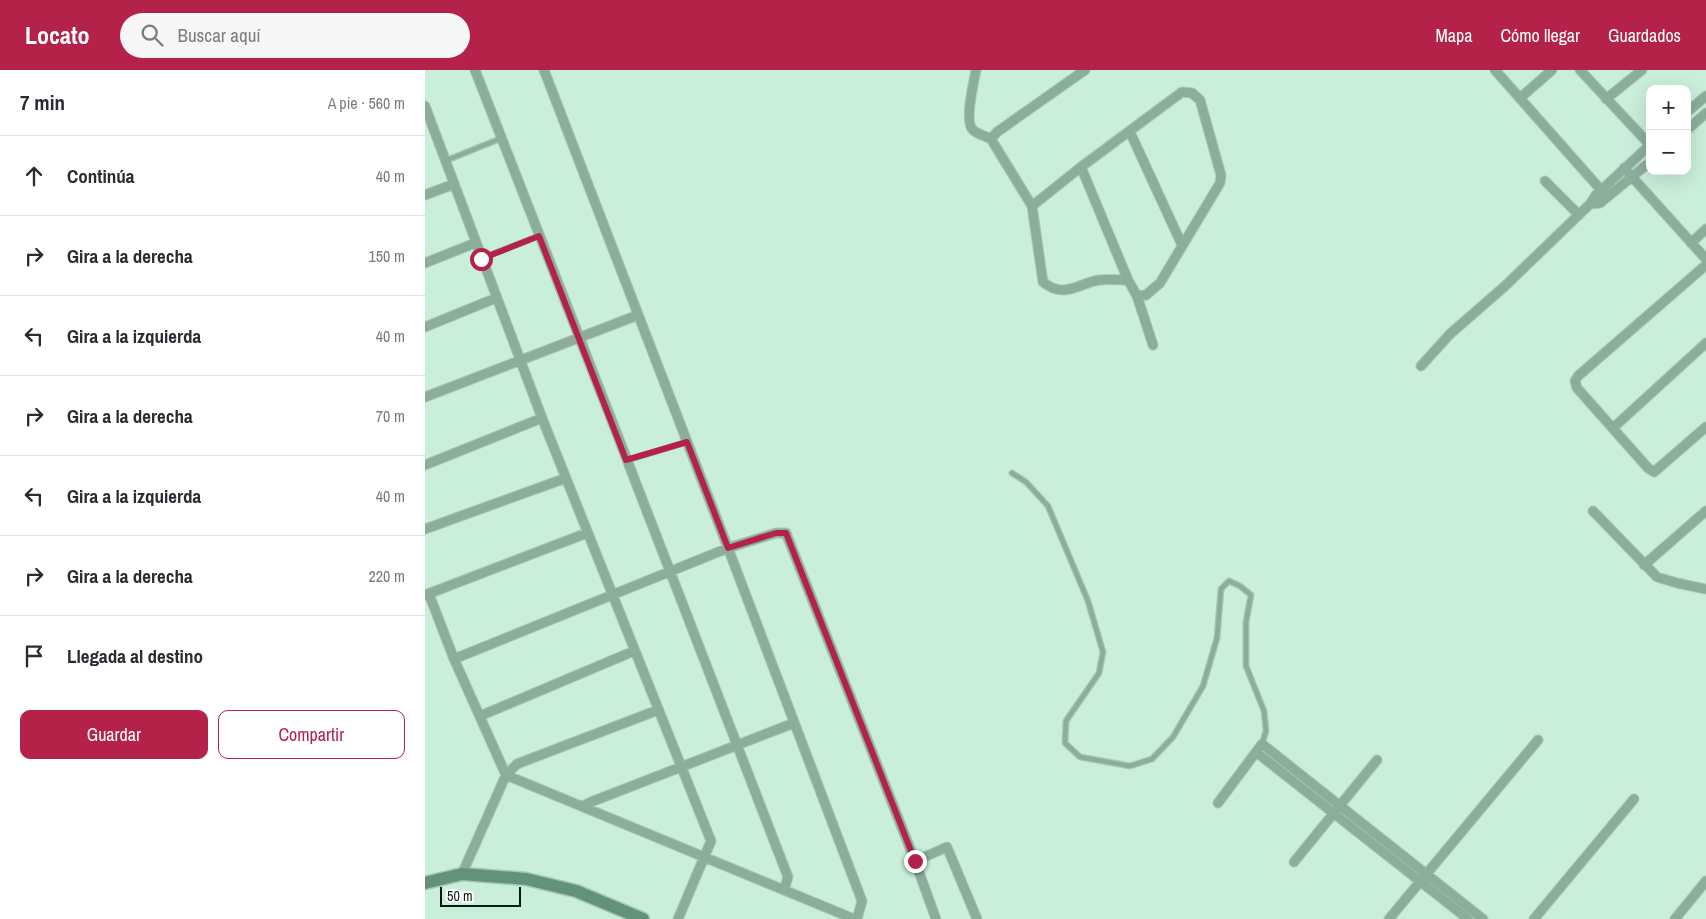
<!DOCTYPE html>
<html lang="es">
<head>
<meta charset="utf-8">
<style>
  :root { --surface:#fff; --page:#f7f7f7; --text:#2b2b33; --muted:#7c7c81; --line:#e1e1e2; --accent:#b4224a }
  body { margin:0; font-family:"Archivo Narrow",sans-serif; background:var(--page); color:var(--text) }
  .controls { position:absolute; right:15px; top:15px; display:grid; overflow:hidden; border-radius:10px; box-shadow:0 5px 20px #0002 }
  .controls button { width:45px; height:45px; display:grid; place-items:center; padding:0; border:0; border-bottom:1px solid var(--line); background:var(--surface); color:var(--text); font:25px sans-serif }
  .scale { position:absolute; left:15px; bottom:12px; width:81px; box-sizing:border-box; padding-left:5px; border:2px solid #0c1913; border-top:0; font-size:14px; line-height:18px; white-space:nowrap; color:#0c1913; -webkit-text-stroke:4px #fff; paint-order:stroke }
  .stop { position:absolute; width:15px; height:15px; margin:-11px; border:4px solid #b4224a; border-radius:50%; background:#fff }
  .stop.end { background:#b4224a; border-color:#fff; box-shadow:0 1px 5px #0008 }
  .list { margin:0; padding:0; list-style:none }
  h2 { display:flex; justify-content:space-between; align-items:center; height:65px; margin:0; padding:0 20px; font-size:21px }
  h2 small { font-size:16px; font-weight:400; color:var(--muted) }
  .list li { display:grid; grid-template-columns:32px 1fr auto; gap:15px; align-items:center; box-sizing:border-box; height:80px; padding:0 20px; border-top:1px solid var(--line) }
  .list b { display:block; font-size:19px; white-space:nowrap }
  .list em { font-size:16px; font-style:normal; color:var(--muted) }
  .actions { display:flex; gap:10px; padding:15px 20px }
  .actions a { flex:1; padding:11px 0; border:1px solid var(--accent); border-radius:10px; text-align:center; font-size:18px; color:var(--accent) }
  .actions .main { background:var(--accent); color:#fff }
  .icon { flex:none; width:28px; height:28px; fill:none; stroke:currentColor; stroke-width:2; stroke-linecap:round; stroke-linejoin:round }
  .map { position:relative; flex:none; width:1281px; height:849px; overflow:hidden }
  header { display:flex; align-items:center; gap:30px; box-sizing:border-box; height:70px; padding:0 25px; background:var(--accent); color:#fff }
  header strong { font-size:24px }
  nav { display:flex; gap:28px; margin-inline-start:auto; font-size:18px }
  .search { width:350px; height:45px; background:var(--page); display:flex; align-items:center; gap:12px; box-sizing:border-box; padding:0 18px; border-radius:28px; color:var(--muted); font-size:19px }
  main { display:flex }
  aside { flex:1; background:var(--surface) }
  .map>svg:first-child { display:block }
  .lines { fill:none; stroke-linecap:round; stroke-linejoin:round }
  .lane-casing { stroke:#a7c8b6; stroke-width:7 }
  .street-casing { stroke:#a7c8b6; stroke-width:11 }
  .secondary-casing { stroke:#a7c8b6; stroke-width:15 }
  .lane { stroke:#8dad9c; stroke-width:4.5 }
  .street { stroke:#8dad9c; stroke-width:9 }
  .secondary { stroke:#629279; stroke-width:12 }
  .route { stroke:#b4224a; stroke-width:6 }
</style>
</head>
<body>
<header>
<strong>Locato</strong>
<div class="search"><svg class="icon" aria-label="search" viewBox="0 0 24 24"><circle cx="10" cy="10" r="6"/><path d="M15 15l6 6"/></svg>Buscar aquí</div>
<nav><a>Mapa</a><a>Cómo llegar</a><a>Guardados</a></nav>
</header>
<main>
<aside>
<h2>7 min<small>A pie · 560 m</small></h2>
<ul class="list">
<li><svg class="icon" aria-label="ahead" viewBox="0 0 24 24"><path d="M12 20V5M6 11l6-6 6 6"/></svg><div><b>Continúa</b></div><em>40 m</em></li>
<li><svg class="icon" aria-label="right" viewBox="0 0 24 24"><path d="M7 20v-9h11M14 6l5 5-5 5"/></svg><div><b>Gira a la derecha</b></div><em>150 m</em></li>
<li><svg class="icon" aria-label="left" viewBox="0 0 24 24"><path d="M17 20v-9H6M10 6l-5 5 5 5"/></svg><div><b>Gira a la izquierda</b></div><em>40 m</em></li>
<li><svg class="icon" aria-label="right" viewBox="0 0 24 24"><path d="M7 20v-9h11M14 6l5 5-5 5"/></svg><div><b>Gira a la derecha</b></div><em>70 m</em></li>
<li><svg class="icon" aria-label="left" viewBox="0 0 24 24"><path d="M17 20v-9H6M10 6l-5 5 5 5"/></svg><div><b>Gira a la izquierda</b></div><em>40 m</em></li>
<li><svg class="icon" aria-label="right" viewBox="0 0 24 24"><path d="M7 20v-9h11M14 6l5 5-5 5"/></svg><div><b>Gira a la derecha</b></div><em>220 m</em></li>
<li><svg class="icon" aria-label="arrive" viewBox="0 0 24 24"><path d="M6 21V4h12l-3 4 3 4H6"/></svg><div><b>Llegada al destino</b></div></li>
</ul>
<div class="actions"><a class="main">Guardar</a><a>Compartir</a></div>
</aside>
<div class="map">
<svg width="1281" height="849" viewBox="0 0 1281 849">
  <rect width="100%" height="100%" fill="#c9eeda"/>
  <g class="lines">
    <g class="lane-casing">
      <path id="lane" d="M20,91L77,68
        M57,188L114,166
        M203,390L262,372
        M587,403L601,412L623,436L663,531L678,582L674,603L641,651L640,673L655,687L705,696L727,689L748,667L778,616L792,568L796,519L804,511L815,516L826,525L821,552V596L839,641L841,661L837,674"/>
    </g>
    <g class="street-casing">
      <path id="street" d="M50,0C155,269 260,537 363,807L359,820
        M119,0L303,478L437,831L432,849
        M551,0C549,11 539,52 548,60C552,64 561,66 566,69L572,62L660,0
        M1070,0L1176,120
        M1155,0L1225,75
        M1095,28L1127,0
        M1181,29L1217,0
        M0,36L117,348L286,771L253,849
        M1262,42L1281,26
        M1262,60L1281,43
        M705,62L757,175
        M566,69L607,136L618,212C639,229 652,214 674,210C683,209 694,210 703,210L712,226L728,275
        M656,97L703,210
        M1199,98L1281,189
        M1120,111L1154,145
        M0,125L29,114
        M1165,134L1175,133L1225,92
        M607,136L656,97L757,22L767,23L775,30L796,105L795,113L735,213L721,225L712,226
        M1266,173L1281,159
        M0,193L50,173
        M1281,195L1153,306L1150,311L1152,318L1223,398L1229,402L1281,357
        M0,257L71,228
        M996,296L1025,264L1080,216L1165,134L1171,125L1225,75
        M0,327L213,245
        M1188,358L1281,273
        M0,395L117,348
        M1168,441L1232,507L1252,513L1281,519
        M0,459L141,408
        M1219,495L1281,441
        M4,524L29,589L81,705L429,849
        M0,525L162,463
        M29,589L303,478L351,463H361L490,791L511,849
        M55,646L209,581
        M831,682L1043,849
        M793,733L837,674L1058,849
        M158,736L166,732L369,653
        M490,791L522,777L552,849
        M869,792L952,690
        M37,804L81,705L92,694L233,640
        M964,849L1113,670
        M1109,849L1209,729
        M1250,849L1281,811"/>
    </g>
    <g class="secondary-casing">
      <path id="secondary" d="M0,813L37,804L101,809L151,821L218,849"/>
    </g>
    <use href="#lane" class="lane"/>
    <use href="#street" class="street"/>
    <use href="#secondary" class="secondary"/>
  </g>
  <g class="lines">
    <path class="route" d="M56,189L114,166L201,390L262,372L303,478L351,463H361L490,791"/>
  </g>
</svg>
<div class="controls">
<button>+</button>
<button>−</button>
</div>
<div class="scale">50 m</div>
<div class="stop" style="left:56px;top:189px"></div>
<div class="stop end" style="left:490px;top:791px"></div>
</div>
</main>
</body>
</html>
